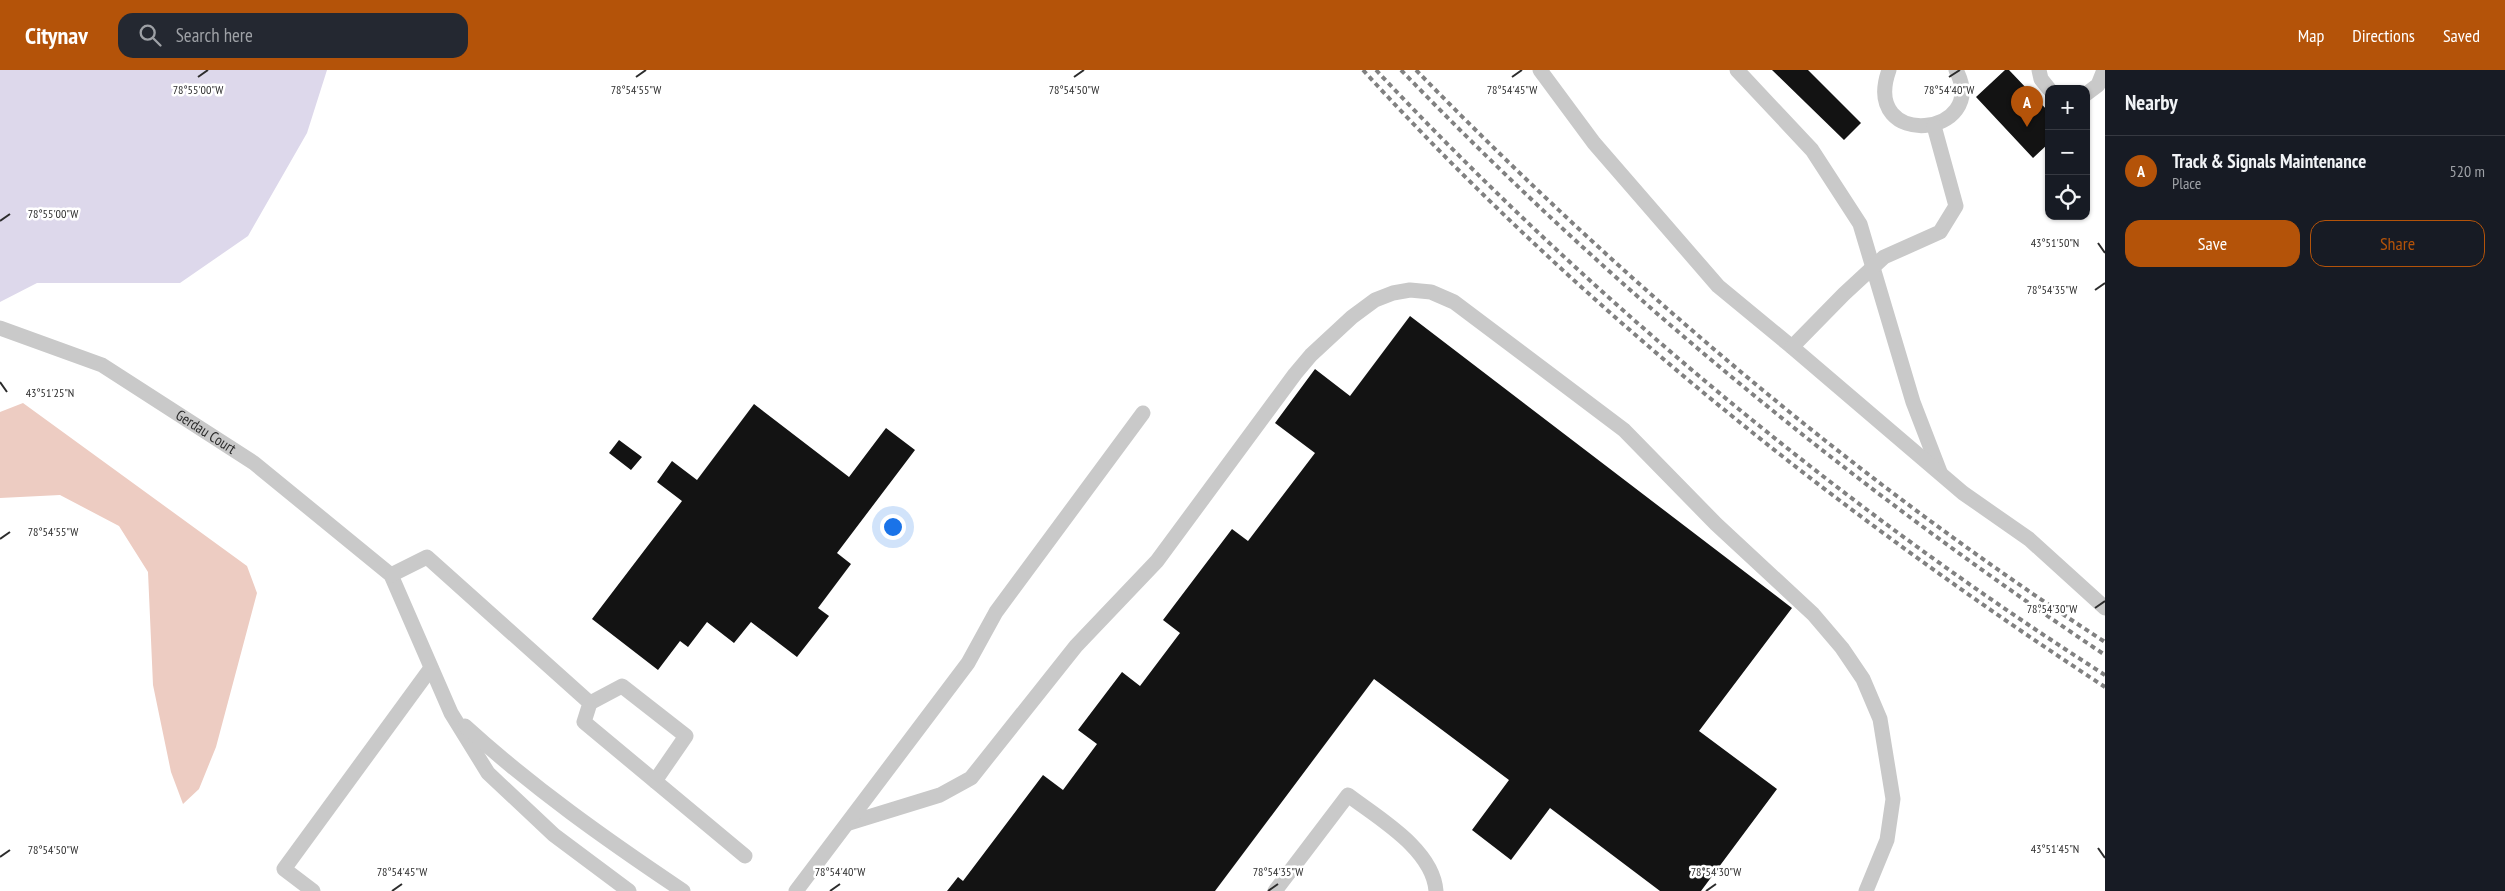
<!DOCTYPE html>
<html lang="en">
<head>
<meta charset="utf-8">
<style>
  :root { --surface:#171b24; --page:#242831; --text:#f1f3f6; --muted:#9ea1a6; --line:#363941; --accent:#b45309 }
  body { margin:0; font-family:"PT Sans Narrow",sans-serif; background:var(--page); color:var(--text) }
  .controls { position:absolute; right:15px; top:15px; display:grid; overflow:hidden; border-radius:10px; box-shadow:0 1px 4px #0004 }
  .controls button { width:45px; height:45px; display:grid; place-items:center; padding:0; border:0; border-bottom:1px solid var(--line); background:var(--surface); color:var(--text); font:25px sans-serif }
  .you { position:absolute; left:892px; top:456px; width:18px; height:18px; margin:-12px; border:4px solid #fff; border-radius:50%; background:#1a73e8; box-shadow:0 0 0 8px #1a73e833 }
  .badge { display:grid; place-items:center; width:32px; height:32px; border-radius:50%; background:var(--accent); color:#fff; font-size:16px; font-weight:700 }
  .pin { position:absolute; translate:-50% -41px; filter:drop-shadow(0 1px 2px #0008) }
  .pin::after { content:''; position:absolute; top:26px; width:18px; height:15px; background:inherit; clip-path:polygon(0 0,100% 0,50% 100%) }
  .list { margin:0; padding:0; list-style:none }
  h2 { display:flex; justify-content:space-between; align-items:center; height:65px; margin:0; padding:0 20px; font-size:21px }
  h2 small { font-size:16px; font-weight:400; color:var(--muted) }
  .list li { display:grid; grid-template-columns:32px 1fr auto; gap:15px; align-items:center; box-sizing:border-box; height:70px; padding:0 20px; border-top:1px solid var(--line) }
  .list b { display:block; font-size:19px; white-space:nowrap }
  .list p { margin:0; font-size:16px; white-space:nowrap; color:var(--muted) }
  .list em { font-size:16px; font-style:normal; color:var(--muted) }
  .actions { display:flex; gap:10px; padding:15px 20px }
  .actions a { flex:1; padding:11px 0; border:1px solid var(--accent); border-radius:15px; text-align:center; font-size:18px; color:var(--accent) }
  .actions .main { background:var(--accent); color:#fff }
  .icon { flex:none; width:28px; height:28px; fill:none; stroke:currentColor; stroke-width:2; stroke-linecap:round; stroke-linejoin:round }
  .map { position:relative; flex:none; width:2105px; height:821px; overflow:hidden }
  header { display:flex; align-items:center; gap:30px; box-sizing:border-box; height:70px; padding:0 25px; background:var(--accent); color:#fff }
  header strong { font-size:24px }
  nav { display:flex; gap:28px; margin-inline-start:auto; font-size:18px }
  .search { width:350px; height:45px; background:var(--page); display:flex; align-items:center; gap:12px; box-sizing:border-box; padding:0 18px; border-radius:15px; color:var(--muted); font-size:19px }
  main { display:flex }
  aside { flex:1; background:var(--surface) }
  .map>svg:first-child { display:block }
  .green { fill:#ddd8eb }
  .water { fill:#edccc2 }
  .building { fill:#131313 }
  .lines { fill:none; stroke-linecap:round; stroke-linejoin:round }
  .minor { stroke:#c9c9c9; stroke-width:15 }
  .rail { stroke:#818181; stroke-width:4; stroke-dasharray:5 4; stroke-linecap:butt }
  .ticks { fill:none; stroke:#2c2c2c; stroke-width:2 }
  .labels { text-anchor:middle; stroke-width:5; stroke-linejoin:round; paint-order:stroke }
  .street-label { font-size:15px; fill:#2c2c2c; stroke:#fff }
  .ticks-label { font-size:12px; text-anchor:middle; fill:#2c2c2c; stroke:#fff; stroke-width:5; stroke-linejoin:round; paint-order:stroke }
</style>
</head>
<body>
<header>
<strong>Citynav</strong>
<div class="search"><svg class="icon" aria-label="search" viewBox="0 0 24 24"><circle cx="10" cy="10" r="6"/><path d="M15 15l6 6"/></svg>Search here</div>
<nav><a>Map</a><a>Directions</a><a>Saved</a></nav>
</header>
<main>
<div class="map">
<svg width="2105" height="821" viewBox="0 0 2105 821">
  <rect width="100%" height="100%" fill="#fff"/>
  <path class="green" d="M0,0H327L307,63L248,166L180,213H37L0,232Z"/>
  <path class="water" d="M23,333L247,496L257,523L216,677L199,719L183,734L171,702L153,615L148,502L119,456L60,425L0,428V342Z"/>
  <path class="building" d="M1772,0H1808L1861,53L1844,70Z
    M2005,0H2009L2049,42V73L2033,88L1976,27Z
    M1410,246L1792,538L1699,661L1777,719L1701,821H1660L1550,738L1511,790L1472,760L1509,710L1374,609L1215,821H947L958,807L963,811L1043,705L1063,720L1097,674L1078,660L1122,602L1140,616L1180,563L1163,550L1232,459L1248,471L1315,383L1275,353L1315,299L1350,326Z
    M754,334L849,407L886,358L915,380L837,483L851,494L818,538L829,546L797,587L751,552L734,573L707,552L688,577L680,571L658,600L592,549L682,431L657,412L672,391L697,410Z
    M619,370L642,387L631,400L609,383Z"/>
  <g class="lines">
    <g class="minor">
      <path d="M1540,0L1594,73L1718,216L1792,277"/>
      <path d="M1737,0L1812,80L1860,154L1913,332L1940,402"/>
      <path d="M1889,0C1860,81 1991,67 1956,0"/>
      <path d="M2039,0L2041,9L2049,19"/>
      <path d="M2086,24L2098,15L2104,0"/>
      <path d="M1934,56L1956,136L1940,162L1884,187L1844,224L1792,277L1963,423L2029,469L2105,538"/>
      <path id="s1" d="M0,258L102,295L254,393L391,505L451,643L488,703L554,765L629,821"/>
      <path d="M391,505L427,487L590,633L584,652L745,786"/>
      <path d="M590,633L622,616L686,666L655,711"/>
      <path d="M465,656C533,718 607,770 683,821"/>
      <path d="M849,753L940,725L971,708L1076,576L1157,491L1295,304L1311,285L1352,247L1375,230L1393,223L1410,220L1431,222L1454,232L1624,360L1716,454L1813,544L1842,578L1863,609L1880,649L1893,729L1887,770L1866,821"/>
      <path d="M313,821L284,799L431,598"/>
      <path d="M796,821L968,593L996,542L1143,343"/>
      <path d="M1275,821L1348,725C1378,748 1433,779 1436,821"/>
    </g>
    <path class="rail" d="M1363,0C1580,238 1836,441 2105,617
      M1376,0C1592,230 1839,435 2105,605
      M1401,0C1617,224 1847,412 2105,585
      M1416,0C1625,214 1854,409 2105,572"/>
  </g>
  <path class="ticks" d="M198,7L208,0M636,7L646,0M1074,7L1084,0M1512,7L1522,0M1949,7L1960,0M0,151L10,144M2098,173L2105,183M2095,220L2105,213M0,312L7,322M0,469L10,462M2095,538L2105,531M2098,778L2105,788M0,787L10,780M392,821L402,814M830,821L840,814M1268,821L1278,814M1706,821L1716,814"/>
  <g class="labels">
    <g class="street-label">
      <text dy="5" stroke="none"><textPath href="#s1" startOffset="232">Gerdau Court</textPath></text>
    </g>
  </g>
  <g class="ticks-label">
    <text x="198" y="24">78°55'00"W</text>
    <text x="636" y="24">78°54'55"W</text>
    <text x="1074" y="24">78°54'50"W</text>
    <text x="1512" y="24">78°54'45"W</text>
    <text x="1949" y="24">78°54'40"W</text>
    <text x="53" y="148">78°55'00"W</text>
    <text x="2055" y="177">43°51'50"N</text>
    <text x="2052" y="224">78°54'35"W</text>
    <text x="50" y="327">43°51'25"N</text>
    <text x="53" y="466">78°54'55"W</text>
    <text x="2052" y="543">78°54'30"W</text>
    <text x="2055" y="783">43°51'45"N</text>
    <text x="53" y="784">78°54'50"W</text>
    <text x="402" y="806">78°54'45"W</text>
    <text x="840" y="806">78°54'40"W</text>
    <text x="1278" y="806">78°54'35"W</text>
    <text x="1716" y="806">78°54'30"W</text>
  </g>
</svg>
<div class="controls">
<button>+</button>
<button>−</button>
<button><svg class="icon" aria-label="locate" viewBox="0 0 24 24"><circle cx="12" cy="12" r="6"/><path d="M12 2v4M12 18v4M2 12h4M18 12h4"/></svg></button>
</div>
<div class="you"></div>
<div class="pin badge" style="left:2027px;top:57px">A</div>
</div>
<aside>
<h2>Nearby<small></small></h2>
<ul class="list">
<li><span class="badge">A</span><div><b>Track &amp; Signals Maintenance</b><p>Place</p></div><em>520 m</em></li>
</ul>
<div class="actions"><a class="main">Save</a><a>Share</a></div>
</aside>
</main>
</body>
</html>
